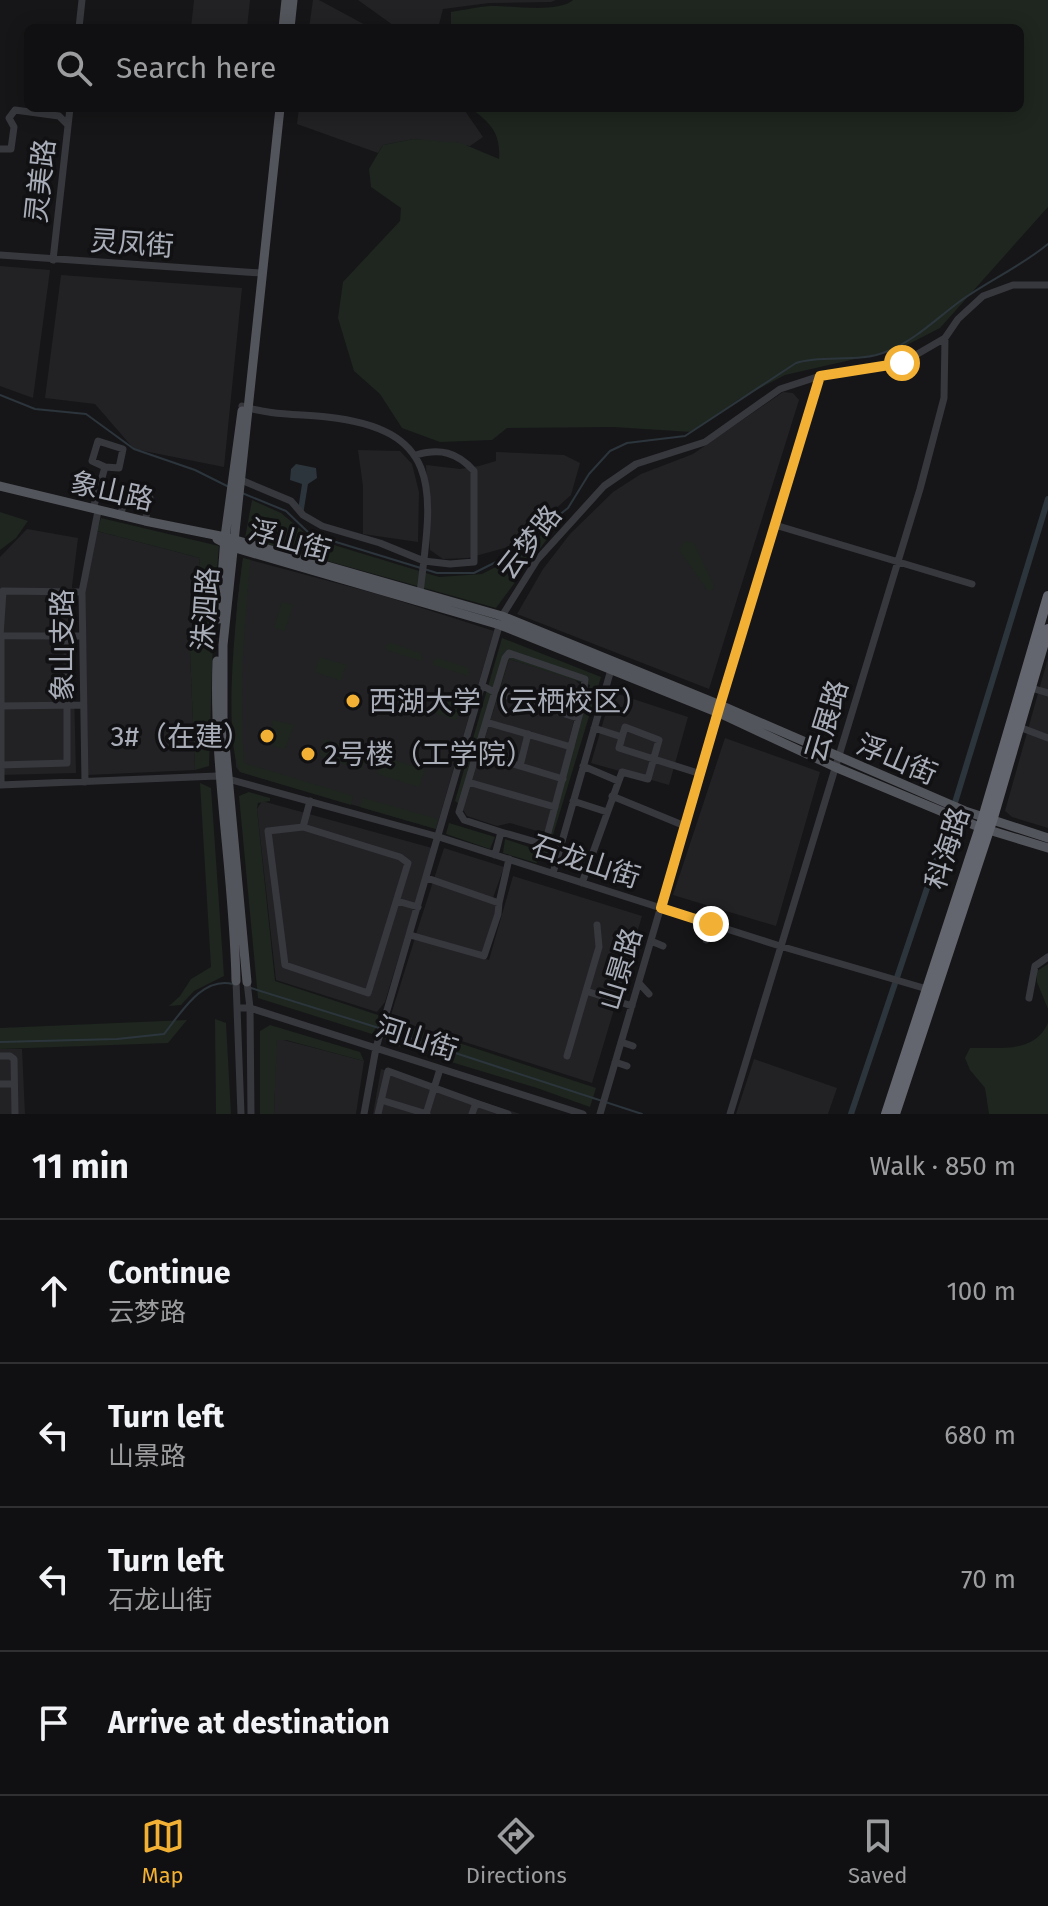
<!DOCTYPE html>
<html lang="en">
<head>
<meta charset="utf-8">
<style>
  :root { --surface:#101012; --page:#1e1e20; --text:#f1f3f6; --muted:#9c9d9f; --line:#303032; --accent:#f2b134 }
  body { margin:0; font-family:"Fira Sans","Noto Sans SC",sans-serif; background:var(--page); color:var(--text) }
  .stop { position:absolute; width:24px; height:24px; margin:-18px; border:6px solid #f2b134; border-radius:50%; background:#fff }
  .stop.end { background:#f2b134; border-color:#fff; box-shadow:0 2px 8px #0008 }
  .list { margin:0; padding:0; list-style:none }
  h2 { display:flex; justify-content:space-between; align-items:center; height:104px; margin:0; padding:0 32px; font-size:34px }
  h2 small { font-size:26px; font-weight:400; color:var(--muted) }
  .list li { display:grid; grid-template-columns:52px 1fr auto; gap:24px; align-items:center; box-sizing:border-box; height:144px; padding:0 32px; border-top:2px solid var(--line) }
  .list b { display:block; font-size:30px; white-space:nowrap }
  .list p { margin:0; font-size:26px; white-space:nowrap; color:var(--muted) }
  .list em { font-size:26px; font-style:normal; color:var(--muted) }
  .icon { flex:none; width:44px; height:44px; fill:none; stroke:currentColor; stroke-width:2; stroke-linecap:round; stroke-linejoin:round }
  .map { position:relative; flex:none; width:1048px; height:1114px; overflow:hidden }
  .search { position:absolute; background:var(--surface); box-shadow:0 4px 20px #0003; left:24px; right:24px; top:24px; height:88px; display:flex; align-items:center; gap:20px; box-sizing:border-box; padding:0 28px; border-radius:12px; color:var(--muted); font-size:30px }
  .sheet { height:680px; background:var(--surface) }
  nav { display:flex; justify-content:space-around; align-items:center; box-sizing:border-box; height:112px; border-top:2px solid var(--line); background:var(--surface); font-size:22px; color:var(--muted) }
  nav a { display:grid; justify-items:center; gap:4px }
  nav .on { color:var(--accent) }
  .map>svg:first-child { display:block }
  .built { fill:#222225 }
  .green { fill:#1e261f }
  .water { fill:#2c353c }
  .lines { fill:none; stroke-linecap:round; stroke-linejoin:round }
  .stream { stroke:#2c353c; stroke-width:2 }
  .canal { stroke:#2c353c; stroke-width:6 }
  .minor { stroke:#37383d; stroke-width:7 }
  .major { stroke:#53555c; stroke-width:9 }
  .highway { stroke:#63666e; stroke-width:10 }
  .route { stroke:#f2b134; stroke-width:10 }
  .poi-dot { fill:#f2b134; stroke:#111113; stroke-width:3 }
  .labels { text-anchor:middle; stroke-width:7; stroke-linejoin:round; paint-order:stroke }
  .street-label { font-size:28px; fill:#a8adb8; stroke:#111113 }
  .poi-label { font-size:28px; fill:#a8adb8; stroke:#111113; text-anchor:start }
</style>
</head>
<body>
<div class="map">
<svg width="1048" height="1114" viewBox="0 0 1048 1114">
  <rect width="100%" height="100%" fill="#161618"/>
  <path class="built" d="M194,0H250L247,28H191Z
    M313,0H319L371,28H309Z
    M358,0H556L551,2L489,3L443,9L438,28H397Z
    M299,108H463L483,137L470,146L414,139L383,145L378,153L297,124Z
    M0,266L50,270L33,398L0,386Z
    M61,275L242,288L224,467L134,449L95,404L45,398Z
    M783,392L793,393L799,400L709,689L517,614L543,569L570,534L613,492L641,474L693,454Z
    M358,450L400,451L412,464L419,492L418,542L363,534V486Z
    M496,452L564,455L580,463L571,495L515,545L468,558L443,559L430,550L426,465L460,469L479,466L496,461Z
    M27,529L78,538L72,586V636H0V557Z
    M97,531L200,558L190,652L195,770L88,775L85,591Z
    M243,558L381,595L494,631L436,829L240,772L236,767L232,692L237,604Z
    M58,639L73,646L76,773L0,775V640Z
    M1048,658V828L1012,817L1005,811Z
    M509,659L574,679L582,687L547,831H537L510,823L497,826L467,816L463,810Z
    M612,692L688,717L669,785L591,763Z
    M725,738L820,772L776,926L673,895Z
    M262,801L432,848L385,1002L377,1012L276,980L257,809Z
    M444,848L504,867L493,898L498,914L484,956L416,934Z
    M513,876L642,916L592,1083L390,1018L415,938L489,960Z
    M280,1039L364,1061L356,1114H274L276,1046L277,1040Z
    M0,1049H22L25,1114H0Z
    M754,1059L837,1088L828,1114H736Z
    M381,1069L520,1114H373Z"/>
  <path class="green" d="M573,0H1048V207L940,328L899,349L785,375L739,399L692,432L613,427L507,428L492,440L440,442L402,428L380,394L354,371L338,318L343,282L400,221L401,208L371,187L369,169L383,145L414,139L461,143L499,159C501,133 490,122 470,108H1020V28H451V12C463,10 477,7 490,6C511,5 556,14 573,0Z
    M252,500L281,513L311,538L439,577L482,574L515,557L564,516L496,608L245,538Z
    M0,512L28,521L16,538L0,550Z
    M101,518L219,546C212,619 212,692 209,766L195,770L190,652L200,558L97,531Z
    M685,541L694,543L714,586L712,590H707L679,550Z
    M243,558L251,560C243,628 240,695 244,763L353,796L351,805L240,772C222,736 237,602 243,558Z
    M282,602L293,605L285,631L274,628Z
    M502,638L601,677L546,858L536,863L503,853L505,839L538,850L548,838L590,685L509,659L464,807L455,801Z
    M391,643L421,653L422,661L386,650V646Z
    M320,657L346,665L341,681L315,672Z
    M438,658L468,668L469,676L433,665V661Z
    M436,690L463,699L456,720L429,711Z
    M272,720L294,725L285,749L273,746Z
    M324,739L368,753L362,770L319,756Z
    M382,756L425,770L419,787L377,774Z
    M200,783L211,788L224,976L194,991L181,1005L169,1006L180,996L191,979L211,967Z
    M249,792L270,798V801L258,803L257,809L275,981L378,1015V1025L372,1034L258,998L239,796Z
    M363,798L438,819L436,829L360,807Z
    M449,823L495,837L490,849L446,834Z
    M1048,964V1009L1037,982V971Z
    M215,1019L226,1023L231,1114H216Z
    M187,1020L168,1043L0,1049V1028Z
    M389,1020L596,1088L590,1107L537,1088L398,1046L387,1041L384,1037Z
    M1048,1023V1114H989L985,1088L970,1070L965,1058L970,1048C1000,1047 1034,1054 1048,1023Z
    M270,1025L360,1052L364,1061L286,1040H277L274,1114H260V1031Z"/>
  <path class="water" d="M296,464L316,468L317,478L308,484L303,515L298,510L302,484L290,480L291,469Z"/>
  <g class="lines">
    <path class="stream" d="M0,395L35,409L86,414L134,449L195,470L229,487
      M242,493L286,511L310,534L437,573H474L508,556L568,508L589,474L610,451L627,443L685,436L796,363C825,354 858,364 888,351C915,340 936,319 959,302C988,281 1020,267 1048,244
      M251,988L379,1028
      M385,1030L642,1114
      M0,1042L117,1039L164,1034C181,1013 202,976 233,984"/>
    <path class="canal" d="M851,1114L946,832L1048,499"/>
    <path class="minor" d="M79,28L82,0
      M0,149H11L14,127L9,118L15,110L59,116L68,125
      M0,255L261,273
      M53,260L70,108
      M242,406C268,415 300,414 327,417C448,430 431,497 420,593
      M241,480L291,501L303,515L322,526L380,543L424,561L450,564L474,562V471C457,452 440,448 416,455
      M93,509L105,467L92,461L98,441L123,449L119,468L105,467
      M120,516L127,493L150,498L145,521
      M775,525L972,584
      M0,636L3,591L82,592
      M483,686L494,692L578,718
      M1031,688L1048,693
      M0,706L83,705
      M486,722L571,747
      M1019,727L1048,738
      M594,728L622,737L619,748L701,774
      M477,753L563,779
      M0,765L67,763V636
      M520,766L528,734
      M583,766L618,781
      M85,782L82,592L98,511
      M468,782L555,807
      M0,785L217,776L439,837L780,946L927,989
      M1,785V636H82
      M612,796L685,826
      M573,801L607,812
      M303,827L400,857L408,863L368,993L285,965L268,831Z
      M303,827L310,801
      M495,855L501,832L464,820L459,812L505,658L509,653L585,679L582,705L546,840L536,842L501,832
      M553,873L612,666
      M427,878L499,903L509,859
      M582,883L622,772L648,779L659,740L625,727L622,737
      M397,901L418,907
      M597,925L599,947L586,991L632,1006
      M410,935L484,956L498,914L499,903
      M706,940L711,924
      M651,941L663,946
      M236,981L241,1114
      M247,982L250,1008L251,1114
      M639,983L649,994
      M1029,998L1035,966L1048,957
      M237,1008H250L583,1114
      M621,1042L633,1046
      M0,1056H10L14,1059L15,1114
      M567,1056L586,991
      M615,1062L627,1066
      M0,1084H14
      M381,1100L427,1114
      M476,1103L508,1114
      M364,1114L376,1048L502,616L537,560L604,486L636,464L705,442L780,389L820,376L902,363L945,338L958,319L983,296L1013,285H1048
      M378,1114L388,1071L476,1103L472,1114
      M426,1114L440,1069
      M600,1114L720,705L820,376
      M730,1114L920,489L944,398L945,338"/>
    <path class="major" d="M283,28L286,0
      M290,28L293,0
      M0,486L145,521L225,537L502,616L720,705L965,811L1048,838
      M217,539L232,547L500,625L719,713L835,767L979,827L1048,848
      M219,619L225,537L242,411
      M217,661C213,768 234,874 236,981
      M247,982L223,722V645L280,108"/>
    <path class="highway" d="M886,1114L983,818L1048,596
      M895,1114L992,821L1048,629"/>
  </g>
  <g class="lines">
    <path class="route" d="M711,924L661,908L720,705L820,376L902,363"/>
  </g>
  <g class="poi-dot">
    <circle cx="353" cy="701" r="8"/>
    <circle cx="267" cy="736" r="8"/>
    <circle cx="308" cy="754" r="8"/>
  </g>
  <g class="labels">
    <g class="street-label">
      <text transform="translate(40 181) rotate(-84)" y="10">灵美路</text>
      <text transform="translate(132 243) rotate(4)" y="10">灵凤街</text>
      <text transform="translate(112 491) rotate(13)" y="10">象山路</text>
      <text transform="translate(290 540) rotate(16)" y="10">浮山街</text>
      <text transform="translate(529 542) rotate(-52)" y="10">云梦路</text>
      <text transform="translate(205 609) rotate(-86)" y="10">洙泗路</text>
      <text transform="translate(62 645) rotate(-90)" y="10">象山支路</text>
      <text transform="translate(826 721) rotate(-73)" y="10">云展路</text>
      <text transform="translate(897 759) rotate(23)" y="10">浮山街</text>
      <text transform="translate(947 848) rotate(-72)" y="10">科海路</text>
      <text transform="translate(586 861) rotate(18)" y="10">石龙山街</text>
      <text transform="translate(620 969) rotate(-73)" y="10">山景路</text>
      <text transform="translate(417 1038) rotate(18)" y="10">河山街</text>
    </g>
    <g class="poi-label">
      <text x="369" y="711">西湖大学（云栖校区）</text>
      <text x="251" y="746" text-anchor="end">3#（在建）</text>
      <text x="324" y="764">2号楼（工学院）</text>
    </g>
  </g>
</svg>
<div class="stop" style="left:902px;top:363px"></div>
<div class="stop end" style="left:711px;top:924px"></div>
<div class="search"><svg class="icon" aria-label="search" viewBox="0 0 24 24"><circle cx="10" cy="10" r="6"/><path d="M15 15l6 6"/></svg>Search here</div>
</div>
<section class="sheet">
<h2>11 min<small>Walk · 850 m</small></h2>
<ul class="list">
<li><svg class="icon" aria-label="ahead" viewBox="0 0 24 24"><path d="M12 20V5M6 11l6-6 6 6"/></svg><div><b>Continue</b><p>云梦路</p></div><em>100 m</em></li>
<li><svg class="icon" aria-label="left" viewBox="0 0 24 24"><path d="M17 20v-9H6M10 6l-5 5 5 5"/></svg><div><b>Turn left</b><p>山景路</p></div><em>680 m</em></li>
<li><svg class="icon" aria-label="left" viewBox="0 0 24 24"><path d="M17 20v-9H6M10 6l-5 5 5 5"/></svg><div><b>Turn left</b><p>石龙山街</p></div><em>70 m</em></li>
<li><svg class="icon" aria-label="arrive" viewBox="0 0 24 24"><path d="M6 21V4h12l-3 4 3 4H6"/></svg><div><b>Arrive at destination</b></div></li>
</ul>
</section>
<nav>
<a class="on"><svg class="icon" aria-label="map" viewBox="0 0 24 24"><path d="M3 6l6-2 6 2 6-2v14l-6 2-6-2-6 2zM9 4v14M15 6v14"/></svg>Map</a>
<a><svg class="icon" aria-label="directions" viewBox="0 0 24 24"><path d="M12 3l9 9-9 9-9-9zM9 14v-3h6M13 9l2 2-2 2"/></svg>Directions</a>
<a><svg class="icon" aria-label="saved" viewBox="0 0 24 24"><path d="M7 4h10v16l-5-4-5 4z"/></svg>Saved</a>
</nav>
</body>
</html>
